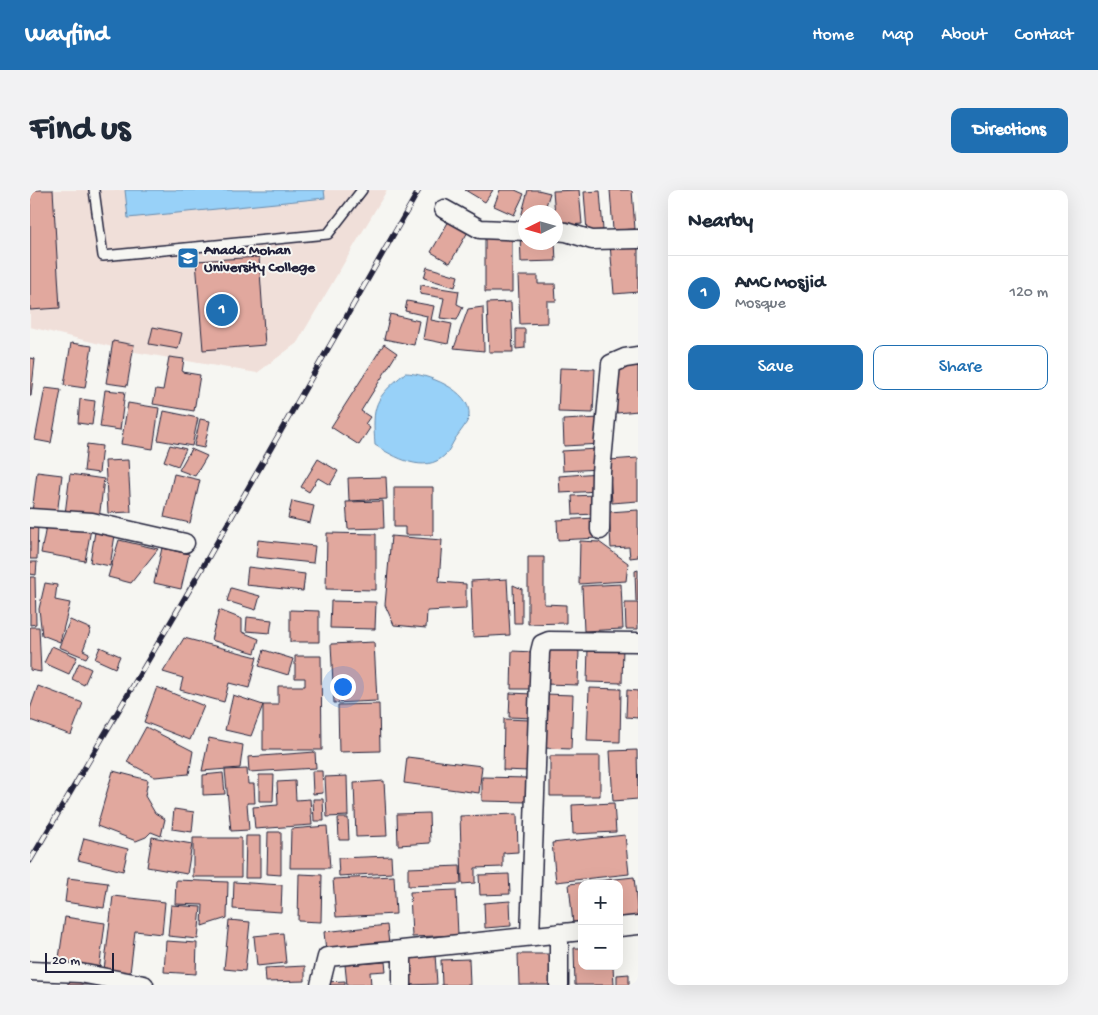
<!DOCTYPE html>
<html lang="en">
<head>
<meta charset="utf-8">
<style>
  :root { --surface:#fff; --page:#f2f2f3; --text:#1f2937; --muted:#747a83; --line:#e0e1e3; --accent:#1f6fb2 }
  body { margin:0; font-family:"Gochi Hand",sans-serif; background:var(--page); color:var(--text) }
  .controls { position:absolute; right:15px; bottom:15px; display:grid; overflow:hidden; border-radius:10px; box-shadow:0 5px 20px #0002 }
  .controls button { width:45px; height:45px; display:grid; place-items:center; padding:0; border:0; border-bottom:1px solid var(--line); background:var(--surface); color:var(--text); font:25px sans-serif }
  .compass { position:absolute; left:488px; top:15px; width:45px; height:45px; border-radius:50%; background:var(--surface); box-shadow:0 5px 20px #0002; rotate:265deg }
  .scale { position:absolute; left:15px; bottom:12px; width:69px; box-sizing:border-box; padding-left:5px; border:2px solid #22223b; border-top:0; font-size:14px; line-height:18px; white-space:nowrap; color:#22223b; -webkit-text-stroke:4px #f6f6f2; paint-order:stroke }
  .you { position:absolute; left:312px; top:496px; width:18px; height:18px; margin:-12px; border:4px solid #fff; border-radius:50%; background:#1a73e8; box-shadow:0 0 0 8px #1a73e833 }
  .badge { display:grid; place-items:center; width:32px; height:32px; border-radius:50%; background:var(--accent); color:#fff; font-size:16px; font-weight:700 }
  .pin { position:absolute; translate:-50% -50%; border:2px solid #fff; box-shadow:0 1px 5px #0006 }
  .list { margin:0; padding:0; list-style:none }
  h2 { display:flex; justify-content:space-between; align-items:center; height:65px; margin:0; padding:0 20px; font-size:21px }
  h2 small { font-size:16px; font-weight:400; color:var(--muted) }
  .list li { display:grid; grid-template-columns:32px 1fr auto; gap:15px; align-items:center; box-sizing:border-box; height:75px; padding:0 20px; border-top:1px solid var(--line) }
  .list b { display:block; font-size:19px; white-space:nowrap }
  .list p { margin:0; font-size:16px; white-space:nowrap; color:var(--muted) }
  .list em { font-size:16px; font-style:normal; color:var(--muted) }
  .actions { display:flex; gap:10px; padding:15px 20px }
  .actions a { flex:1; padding:11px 0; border:1px solid var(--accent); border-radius:10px; text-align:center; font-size:18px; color:var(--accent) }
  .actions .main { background:var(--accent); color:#fff }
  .map { position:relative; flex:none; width:608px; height:795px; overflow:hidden; border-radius:10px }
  header { display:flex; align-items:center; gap:30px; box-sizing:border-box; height:70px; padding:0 25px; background:var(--accent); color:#fff }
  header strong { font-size:24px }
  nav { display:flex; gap:28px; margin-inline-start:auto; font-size:18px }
  .intro { display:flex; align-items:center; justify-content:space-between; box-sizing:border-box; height:120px; padding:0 30px }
  h1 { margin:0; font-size:35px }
  .button { padding:12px 22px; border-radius:10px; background:var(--accent); color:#fff; font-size:18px; font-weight:700 }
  main { display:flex; gap:30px; padding:0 30px }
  aside { flex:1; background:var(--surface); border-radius:10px; box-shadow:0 5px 20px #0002 }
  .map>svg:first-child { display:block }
  .built { fill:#f0dfd9 }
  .water { fill:#98d1f8; stroke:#698bac }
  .building { fill:#e1a89e; stroke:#22223b }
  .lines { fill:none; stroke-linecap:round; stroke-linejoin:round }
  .lane-casing { stroke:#22223b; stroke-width:12 }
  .street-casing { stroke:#22223b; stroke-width:21 }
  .lane { stroke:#f6f6f2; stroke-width:9 }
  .street { stroke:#f6f6f2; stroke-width:18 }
  .rail-casing { stroke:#22223b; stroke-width:5.5 }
  .rail { stroke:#f6f6f2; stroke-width:4; stroke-dasharray:11; stroke-linecap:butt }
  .labels { text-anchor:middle; stroke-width:4; stroke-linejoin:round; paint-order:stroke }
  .poi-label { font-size:15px; font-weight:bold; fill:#22223b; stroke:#f6f6f2; text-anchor:start }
</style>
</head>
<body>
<header>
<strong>Wayfind</strong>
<nav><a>Home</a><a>Map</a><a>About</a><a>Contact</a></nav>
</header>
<div class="intro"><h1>Find us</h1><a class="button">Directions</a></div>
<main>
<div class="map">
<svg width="608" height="795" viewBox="0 0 608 795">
  <rect width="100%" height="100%" fill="#f6f6f2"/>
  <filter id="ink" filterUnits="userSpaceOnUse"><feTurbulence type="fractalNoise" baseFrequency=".02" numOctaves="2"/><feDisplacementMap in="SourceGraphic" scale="10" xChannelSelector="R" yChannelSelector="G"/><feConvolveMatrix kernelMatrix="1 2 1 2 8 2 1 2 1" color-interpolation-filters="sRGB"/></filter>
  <g filter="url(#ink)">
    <path class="built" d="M0,0H357L267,153L227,183L99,161L0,137Z"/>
    <path class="water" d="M95,0H294L295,8L98,28Z
      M375,183C395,183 442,200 439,226C438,233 429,243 425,249C422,254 419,261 415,265C395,285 364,267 345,255C342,215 344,209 375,183Z"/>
    <path class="building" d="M0,0H23L30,118L0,120Z
      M435,0H463L455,12Z
      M470,0H485L494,4L484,25L464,16Z
      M498,0H508L520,3L514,22H496V28L491,27Z
      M549,0L552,34L526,36L523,1Z
      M580,0H602L605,39L583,40Z
      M570,1L573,40L557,41L554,2Z
      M420,29L439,40L420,73L401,62Z
      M490,43H496V52H525L526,71L491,72Z
      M455,45H482V102H455Z
      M608,52V102L584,104L580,54Z
      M229,67L235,155L173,160L166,71Z
      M397,77L428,86L425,97L394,88Z
      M488,86H508V94H525L526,111H517V133L490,134Z
      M391,95L429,101L427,114L433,117L427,130L410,128L414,108L390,104Z
      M377,111L404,116L401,130L422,134L418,154L393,149L397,126L375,121Z
      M481,112L483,162H459L457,113Z
      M453,117L454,161L424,158L438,119Z
      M360,124L389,131L384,155L354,149Z
      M123,137L152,143L148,159L119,154Z
      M486,139H495V158L486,159Z
      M83,151L104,155L97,196L76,193Z
      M41,153L62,156L55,198L34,195Z
      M354,154L367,163L331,221L340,227L335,234L340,238L329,255L301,237Z
      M139,167L154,169L152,182L170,185L164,221L123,214L126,199L133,200Z
      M0,168L5,169L1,206H0Z
      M608,176V221L587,223L583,178Z
      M530,178L565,179L563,223L528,222Z
      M15,198L31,200L21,253L5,250Z
      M75,200L95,202L90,240L70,237Z
      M50,209L65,211L62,235L48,233Z
      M98,213L129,218L123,259L91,254Z
      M134,221L168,228L162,256L128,250Z
      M570,228L571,254L534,256L533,230Z
      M170,229L180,231L174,258L164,256Z
      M57,254L72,256L69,283L54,281Z
      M140,255L156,259L148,276L134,271Z
      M161,259L177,266L165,286L149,280Z
      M568,259L569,279L533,281L532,261Z
      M608,268V311L582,313L579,270Z
      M288,269L308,281L300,295L288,288L279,302L271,297Z
      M98,270L101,322L78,323L75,271Z
      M7,282L32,285L27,325L2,322Z
      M569,283L570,301L530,303L529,286Z
      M40,284L74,289L69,329L35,324Z
      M144,284L170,290L160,333L134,327Z
      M356,287L357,309L319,311L318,288Z
      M364,297H403V345H375V337H364Z
      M565,305L566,324L543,325L542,306Z
      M262,311L284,316L280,333L258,328Z
      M353,311L354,338L318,339L316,312Z
      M608,320V367L600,368L599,357L581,358L579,322Z
      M566,328L568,348L528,350L527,330Z
      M0,330H8L7,369H0Z
      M17,331L61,339L55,371L11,363Z
      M65,342L85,345L80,376L60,372Z
      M297,343L346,344V400L296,399Z
      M361,346L412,350L409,392L436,394V419L397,421L396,438L364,435L355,415Z
      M89,350L128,359L101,393L78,387Z
      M228,350L285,356L283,373L226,367Z
      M550,351L569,352L598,373L596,391L549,394Z
      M132,358L159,364L151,399L124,393Z
      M498,367H514V414L536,415V433L498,434Z
      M0,372H7L6,385L0,384Z
      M218,377L275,384L273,401L216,395Z
      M608,380V411L606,412L605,381Z
      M0,387H5L6,434L0,435Z
      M477,389L480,445L443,447L441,391Z
      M15,393L27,395L25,410L40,413L30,452L12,445L9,419Z
      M591,394L593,439L554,441L552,396Z
      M483,395L492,399V433H484Z
      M201,398L230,406L226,420L197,411Z
      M301,411L346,412L345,439L300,438Z
      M595,413H608V439H596Z
      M189,420L212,429V442L229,449L225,463L181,450Z
      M260,420L289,421V452H260Z
      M217,427L242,430L240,443L216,441Z
      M40,430L61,439L53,460L59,463L56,468L29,457Z
      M0,437H9L11,482L0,480Z
      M154,448L227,467L219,498L199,493L194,512L150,500L153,488L133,482Z
      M344,452L347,511L304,513L301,454Z
      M22,456L47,467L39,484L14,473Z
      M70,457L90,466L85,478L65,469Z
      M558,457H593L592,493L557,492Z
      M514,459L549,460L548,495L514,494Z
      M234,460L263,469L258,485L229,476Z
      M482,461L504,462L503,499H481Z
      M265,466H291L292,560H233V515H248V496H275V488H265Z
      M49,473L61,479L54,495L42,489Z
      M8,496L53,513L41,545L0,530V519Z
      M127,497L174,516L160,550L114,532Z
      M559,498L591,499L590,552L557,551Z
      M597,500L608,501V528L596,527Z
      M480,503L503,504V528L479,527Z
      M516,504L543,505L541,559L514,558Z
      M203,505L233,515L221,546L195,540Z
      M349,514L350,561L309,562L308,515Z
      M474,529L500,530L499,581L473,580Z
      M116,537L163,561L159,584L125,587L97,572Z
      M179,548L213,555L210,578L172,581Z
      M607,560L608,609L583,611L580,561Z
      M285,562L286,578L219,582L218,567Z
      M520,566H570V606H520Z
      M377,567L452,576L449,603L374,593Z
      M217,579L218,594H224L225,613H217L219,640L201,641L195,580Z
      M83,581L118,590L115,606L125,623L135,629L131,646L121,642L116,647L106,651L67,636Z
      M282,581H292L293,603L283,604Z
      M193,583L195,604L173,605V585Z
      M229,585H244L243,611H229Z
      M317,586L318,626L297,627L295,587Z
      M452,587L498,588V612L452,611Z
      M265,591L266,610L280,609L282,635L225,639L223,617L248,615L247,592Z
      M354,591L357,646L326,647L324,593Z
      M283,609H293L294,631H284Z
      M584,613L586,642L543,644L542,615Z
      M144,619L164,622L162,642L142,639Z
      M399,623L400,653L368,655L367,624Z
      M487,624L488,662L473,663V677L445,678V693L432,694L430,626Z
      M308,628H318L319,650H309Z
      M297,636L300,678H260L261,639Z
      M238,642H251V685L237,684Z
      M595,645L599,684L526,692L522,653Z
      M216,646H230V688H215Z
      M122,647L162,654L157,684L117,677Z
      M54,648L98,659L93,681L48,670Z
      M163,648H211V687H163Z
      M361,666L362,683L309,686L308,668Z
      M430,676L431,694L378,696V678Z
      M269,684L292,685L291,732L268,731Z
      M479,684L480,704L450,705L449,685Z
      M364,686L366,724L306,727L303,689Z
      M604,687L608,728L589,730V694H552V733L543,734L539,694Z
      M38,688L78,693L74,718L35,712Z
      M146,690L198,692L197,728L172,736L173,715L145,714Z
      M204,692L252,695L251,722L203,719Z
      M426,700L428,745L382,747L380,702Z
      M83,706L135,712L132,744L105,741L100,783L74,780Z
      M480,711L481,736L455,738L454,713Z
      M141,715L171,717L168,749L138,746Z
      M35,727L75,733L69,781L28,775Z
      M199,730L220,732L215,781L194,779Z
      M357,735L359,755L296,761L294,742Z
      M253,743L256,773L227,776L224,746Z
      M136,751L167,753L166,784L134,782Z
      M544,758H552V776H583L584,795H545Z
      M405,764L407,794L379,795L377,765Z
      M488,764H524V795H489Z
      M439,769L440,795H412L411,770Z
      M355,772L356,781L340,782L341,795H317L315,775Z
      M275,776V791L236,792L235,778Z
      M599,784V795H587V785Z
      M38,788L63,789V795H38Z
      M315,791V795H295V792Z"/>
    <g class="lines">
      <g class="lane-casing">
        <path id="lane" d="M64,0L73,66L298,44L332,0"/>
      </g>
      <g class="street-casing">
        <path id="street" d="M414,19L450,39L496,41
          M526,41L536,42L562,50L608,49
          M0,328L62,332L155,353
          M570,340L571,282L581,174L595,168L608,166
          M589,737L608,735
          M529,743V795
          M500,746L510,462L512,454L519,451L608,452
          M0,781L50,783L114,795
          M290,795L297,767L372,760
          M372,795V760L552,741"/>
      </g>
      <use href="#lane" class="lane"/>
      <use href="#street" class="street"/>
      <g class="rail-casing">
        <path id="rail" d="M0,671L170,382L389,0"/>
      </g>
      <use href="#rail" class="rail"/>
    </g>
  </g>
  <defs>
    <g id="university-square" transform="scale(1.125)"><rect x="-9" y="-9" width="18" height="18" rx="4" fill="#1f6fb2" stroke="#f6f6f2"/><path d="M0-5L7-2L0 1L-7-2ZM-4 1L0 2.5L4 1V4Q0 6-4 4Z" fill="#fff"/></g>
  </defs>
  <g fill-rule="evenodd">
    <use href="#university-square" x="158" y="68"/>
  </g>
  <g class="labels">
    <g class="poi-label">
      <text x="174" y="64">Anada Mohan<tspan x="174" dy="17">University College</tspan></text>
    </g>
  </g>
</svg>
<div class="controls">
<button>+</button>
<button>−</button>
</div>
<svg class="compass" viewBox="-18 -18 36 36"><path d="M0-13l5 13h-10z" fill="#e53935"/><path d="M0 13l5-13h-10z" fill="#747a83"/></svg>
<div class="scale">20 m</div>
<div class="you"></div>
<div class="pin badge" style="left:192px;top:120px">1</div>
</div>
<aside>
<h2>Nearby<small></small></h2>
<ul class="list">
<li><span class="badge">1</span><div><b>AMC Mosjid</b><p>Mosque</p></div><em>120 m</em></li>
</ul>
<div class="actions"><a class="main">Save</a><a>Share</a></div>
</aside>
</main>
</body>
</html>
